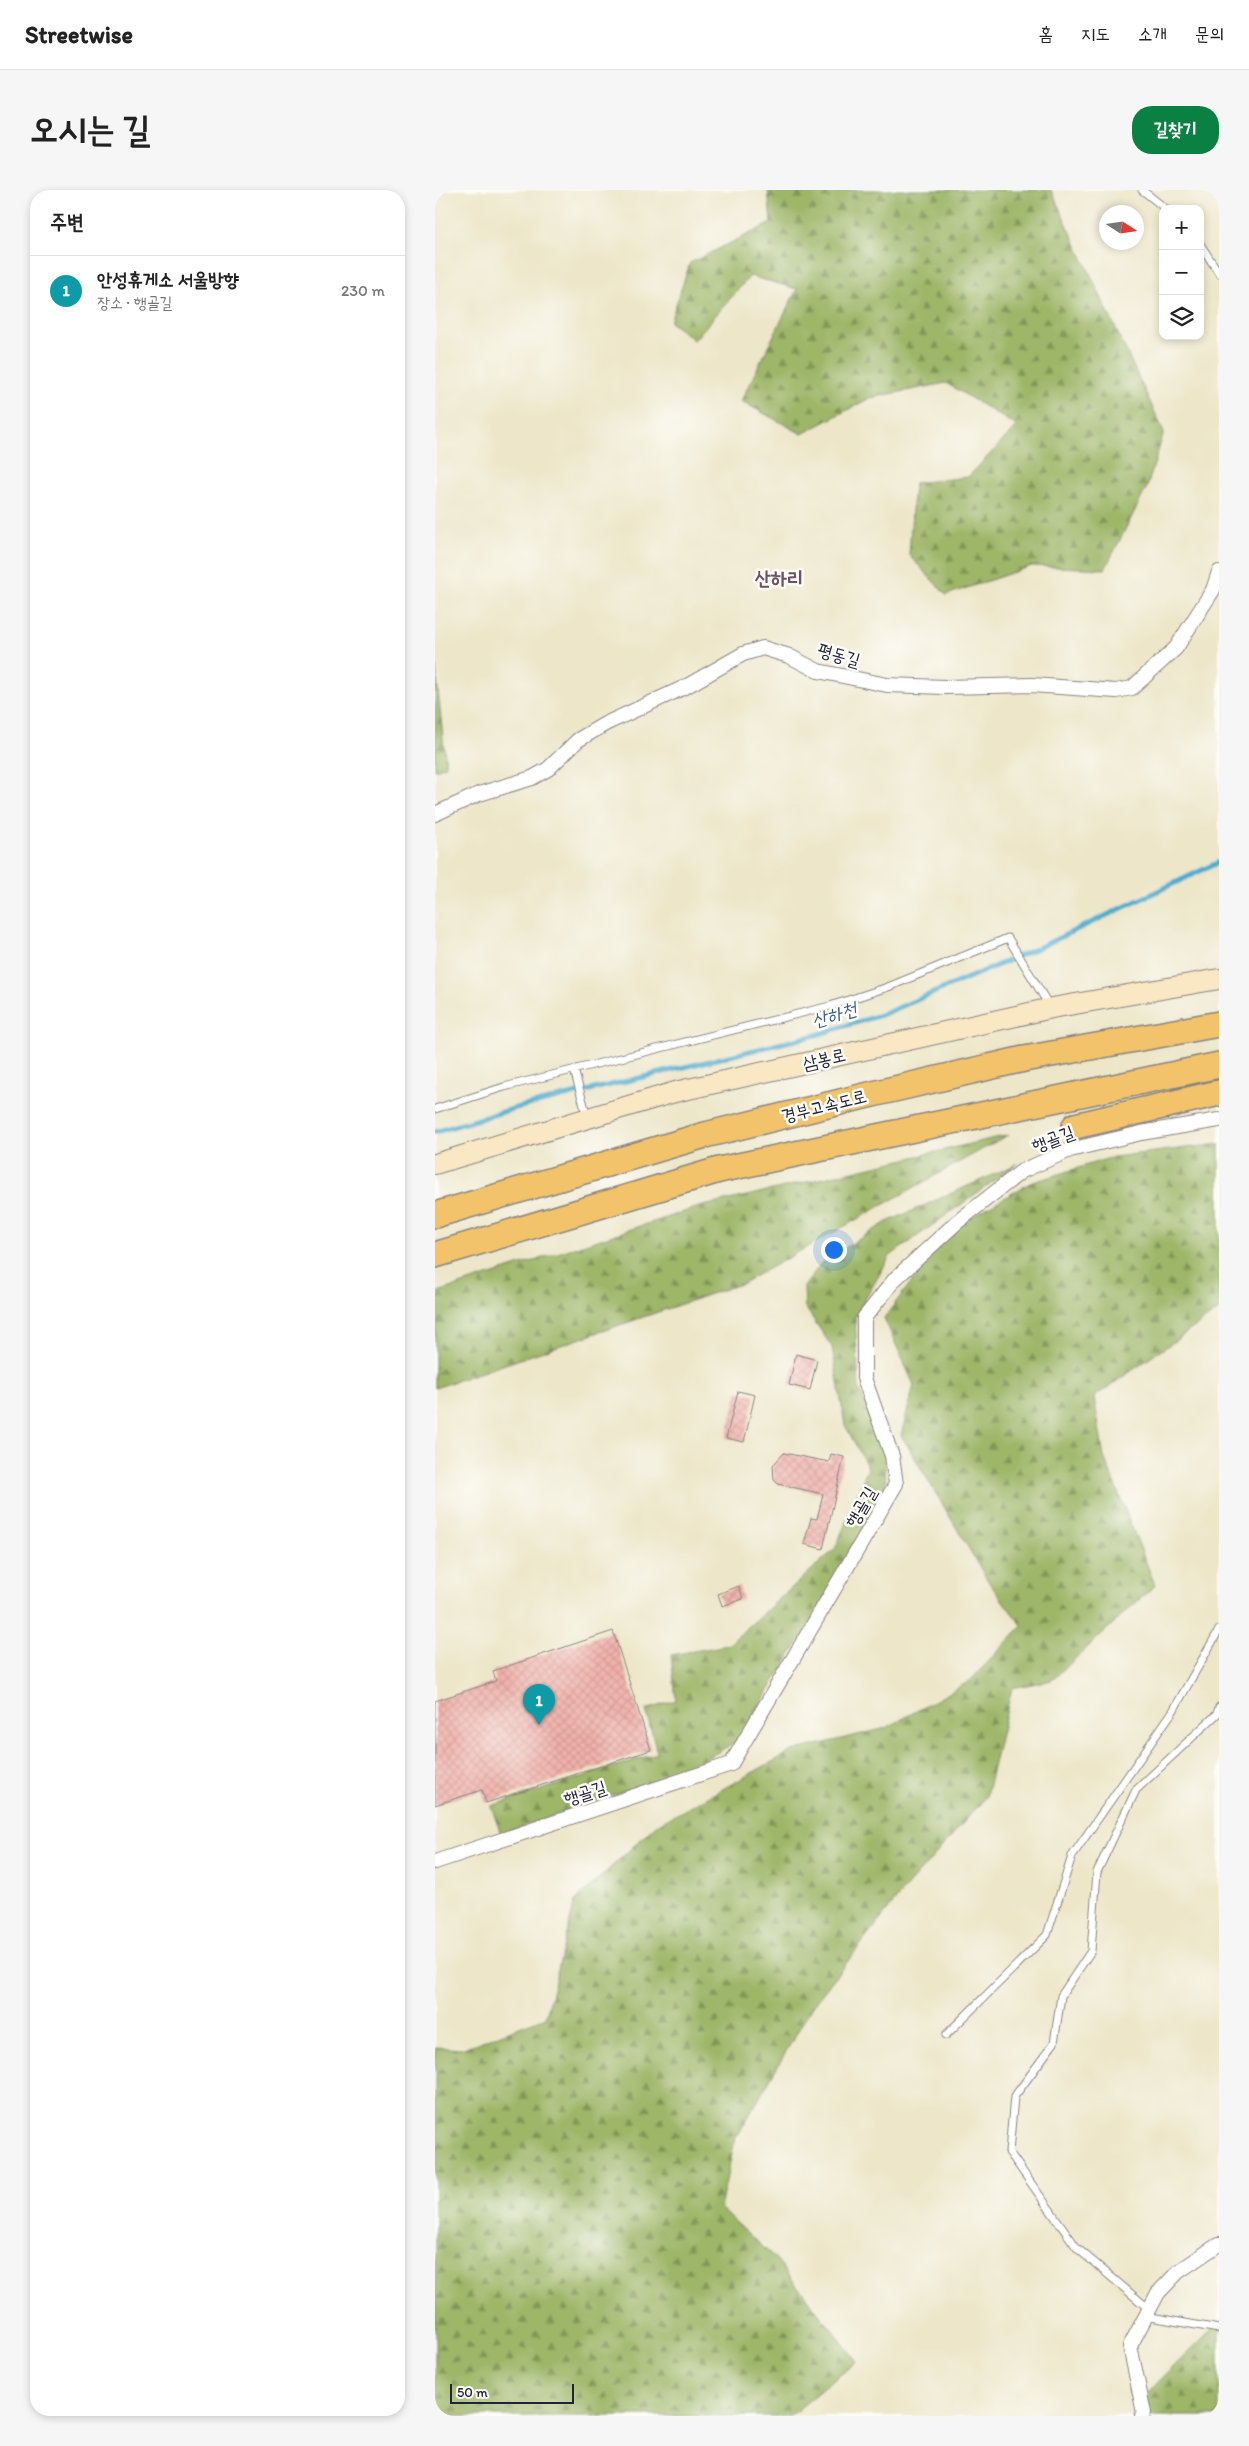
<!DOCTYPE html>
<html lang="ko">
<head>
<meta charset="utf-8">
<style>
  :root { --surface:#fff; --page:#f6f6f6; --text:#222; --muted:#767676; --line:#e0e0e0; --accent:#0b8043 }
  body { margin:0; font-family:Itim,"Poor Story",sans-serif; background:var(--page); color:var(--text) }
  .controls { position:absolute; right:15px; top:15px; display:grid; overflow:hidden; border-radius:10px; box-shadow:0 2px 8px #0003 }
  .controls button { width:45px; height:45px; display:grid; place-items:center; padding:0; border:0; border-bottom:1px solid var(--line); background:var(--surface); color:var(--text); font:25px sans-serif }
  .compass { position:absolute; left:664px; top:15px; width:45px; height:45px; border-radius:50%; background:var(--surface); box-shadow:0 2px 8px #0003; rotate:102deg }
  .scale { position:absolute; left:15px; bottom:12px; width:124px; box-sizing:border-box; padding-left:5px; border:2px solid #22223b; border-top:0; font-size:14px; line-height:18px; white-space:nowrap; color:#22223b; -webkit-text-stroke:4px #fdfcf7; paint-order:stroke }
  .you { position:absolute; left:398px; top:1059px; width:18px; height:18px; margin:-12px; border:4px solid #fff; border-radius:50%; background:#1a73e8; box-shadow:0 0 0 8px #1a73e833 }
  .badge { display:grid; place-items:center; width:32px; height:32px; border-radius:50%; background:var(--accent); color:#fff; font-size:16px; font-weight:700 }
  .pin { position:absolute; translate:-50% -41px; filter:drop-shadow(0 1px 2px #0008) }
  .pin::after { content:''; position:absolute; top:26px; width:18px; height:15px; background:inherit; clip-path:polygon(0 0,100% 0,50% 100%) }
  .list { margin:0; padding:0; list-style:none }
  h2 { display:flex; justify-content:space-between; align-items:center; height:65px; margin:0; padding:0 20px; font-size:21px }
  h2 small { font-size:16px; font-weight:400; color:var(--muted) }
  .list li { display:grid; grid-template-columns:32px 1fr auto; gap:15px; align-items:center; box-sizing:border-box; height:70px; padding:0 20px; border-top:1px solid var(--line) }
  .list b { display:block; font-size:19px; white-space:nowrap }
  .list p { margin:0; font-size:16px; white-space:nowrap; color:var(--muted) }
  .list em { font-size:16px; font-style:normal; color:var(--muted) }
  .icon { flex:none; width:28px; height:28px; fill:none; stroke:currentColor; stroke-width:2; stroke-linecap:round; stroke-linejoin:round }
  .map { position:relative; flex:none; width:784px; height:2226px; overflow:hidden; border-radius:20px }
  header { display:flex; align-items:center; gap:30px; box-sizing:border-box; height:70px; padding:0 25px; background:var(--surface); border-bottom:1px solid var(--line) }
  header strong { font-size:24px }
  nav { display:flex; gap:28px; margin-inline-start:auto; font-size:18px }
  .intro { display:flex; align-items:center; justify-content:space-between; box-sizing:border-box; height:120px; padding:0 30px }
  h1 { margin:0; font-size:35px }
  .button { padding:12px 22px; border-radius:20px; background:var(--accent); color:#fff; font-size:18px; font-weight:700 }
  main { display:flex; gap:30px; padding:0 30px }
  aside { flex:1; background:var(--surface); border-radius:20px; box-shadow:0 2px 8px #0003 }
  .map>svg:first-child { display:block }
  .forest { fill:url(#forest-firs); stroke:#606c51 }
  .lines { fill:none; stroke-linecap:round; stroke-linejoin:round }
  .stream { stroke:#50abce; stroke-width:5 }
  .building { fill:url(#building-cross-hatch) }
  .service-casing { stroke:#888482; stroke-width:9 }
  .minor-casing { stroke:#888482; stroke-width:16 }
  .secondary-casing { stroke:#888482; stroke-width:22 }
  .motorway-casing { stroke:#888482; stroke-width:28 }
  .service { stroke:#fff; stroke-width:7 }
  .minor { stroke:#fff; stroke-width:14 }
  .secondary { stroke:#fae7c3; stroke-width:20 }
  .motorway { stroke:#f2c36a; stroke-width:25 }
  .labels { text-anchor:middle; stroke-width:5; stroke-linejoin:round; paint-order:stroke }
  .street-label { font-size:18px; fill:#22223b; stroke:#fdfcf7 }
  .water-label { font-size:19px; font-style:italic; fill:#37607d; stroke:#fdfcf7 }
  .quarter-label { font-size:20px; font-weight:bold; fill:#6a5462; stroke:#fdfcf7 }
</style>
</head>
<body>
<header>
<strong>Streetwise</strong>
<nav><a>홈</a><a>지도</a><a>소개</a><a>문의</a></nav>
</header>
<div class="intro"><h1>오시는 길</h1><a class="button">길찾기</a></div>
<main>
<aside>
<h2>주변<small></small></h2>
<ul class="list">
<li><span class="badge" style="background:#0f9aa8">1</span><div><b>안성휴게소 서울방향</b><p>장소 · 행골길</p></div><em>230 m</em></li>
</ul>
</aside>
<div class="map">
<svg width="784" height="2226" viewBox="0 0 784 2226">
  <defs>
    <pattern id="forest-firs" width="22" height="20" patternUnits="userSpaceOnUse" patternTransform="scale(1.25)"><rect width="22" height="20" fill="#9db667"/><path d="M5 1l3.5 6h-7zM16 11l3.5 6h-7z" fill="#809456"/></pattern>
    <pattern id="building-cross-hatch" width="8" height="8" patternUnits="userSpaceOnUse" patternTransform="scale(1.25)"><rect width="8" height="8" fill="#f1b1aa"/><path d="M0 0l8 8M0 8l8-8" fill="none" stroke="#ce9893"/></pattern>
  </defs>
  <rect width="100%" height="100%" fill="#fdfcf7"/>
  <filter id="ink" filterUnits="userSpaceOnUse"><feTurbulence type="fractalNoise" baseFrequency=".02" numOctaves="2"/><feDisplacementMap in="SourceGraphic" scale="10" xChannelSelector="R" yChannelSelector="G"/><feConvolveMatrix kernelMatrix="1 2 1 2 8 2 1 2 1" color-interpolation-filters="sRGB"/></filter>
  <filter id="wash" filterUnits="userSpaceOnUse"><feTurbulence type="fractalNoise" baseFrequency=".0096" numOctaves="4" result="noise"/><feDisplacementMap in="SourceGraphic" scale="20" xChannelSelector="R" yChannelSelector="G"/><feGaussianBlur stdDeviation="1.12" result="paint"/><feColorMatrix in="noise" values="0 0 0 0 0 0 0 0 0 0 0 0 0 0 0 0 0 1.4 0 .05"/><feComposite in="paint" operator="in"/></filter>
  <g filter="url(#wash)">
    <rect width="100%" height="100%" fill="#ede6c9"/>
    <path class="forest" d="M333,0H616L729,242L712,297L670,379L597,376L511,405L474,365L479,293L533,287L582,236L511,193L435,208L367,244L306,211L362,99L315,86L259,150L235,132L255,73L336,33Z
      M0,472L11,576L0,580Z
      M573,945L308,1093L0,1198V1103L264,1017Z
      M784,954V1120L659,1207L669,1267L720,1395L617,1490L577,1498L551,1607L467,1702L376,1818L300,1950L285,2018L341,2069L422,2171L355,2226H0V1857L26,1859L111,1827L140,1711L220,1636L357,1561L451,1538L535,1491L587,1436L555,1394L466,1245L479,1195L449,1128L517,1038L595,993L678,967Z
      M582,974L455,1066L420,1127L424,1200L457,1266L451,1264L450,1309L304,1550L253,1579L66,1644L56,1616L222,1563L211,1520L241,1510L236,1465L293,1455L400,1359L433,1278L410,1235L397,1157L370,1117L369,1097L387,1072L452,1032Z
      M784,2132V2226H701L710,2205Z"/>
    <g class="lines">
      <path class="stream" d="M0,942L81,918L381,845L449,824L605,757L784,672"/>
    </g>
    <g id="blocks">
      <path class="building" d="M361,1164L382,1170L375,1200L354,1195Z
        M303,1201L320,1205L309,1252L291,1248Z
        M349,1263L394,1272L396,1264L409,1267L388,1359L369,1354L376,1328L382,1329L388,1304L343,1294L339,1290L338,1275Z
        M304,1396L308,1409L287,1416L283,1404Z
        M178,1441L216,1560L51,1613L47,1600L0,1615V1511L61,1491L58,1481Z"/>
    </g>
  </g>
  <g filter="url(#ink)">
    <use href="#blocks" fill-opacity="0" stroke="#888482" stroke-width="1"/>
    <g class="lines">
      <g class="service-casing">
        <path id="service" d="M707,0L731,19
          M765,54L784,83
          M139,880L152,926
          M0,919L69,897L395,816L453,797L573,748L615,817
          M511,1845L612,1745L637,1666L738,1521L784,1440
          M714,2119L642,2058L574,1962L579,1907L619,1853L626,1806L656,1761L662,1682L701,1600L782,1524L784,1517
          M710,2126L784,2139"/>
      </g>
      <g class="minor-casing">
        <path id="minor" d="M0,624L44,604L97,588L113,579L143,550L170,534L252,496L308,464L328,458L354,466L383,481L452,495L510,497L597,495L681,501L697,498L741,458L778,400L784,382
          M0,1672L296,1574L461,1294L457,1266L429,1188V1128L460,1089L521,1033L587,981L635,960L706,943L784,930
          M707,2226L709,2223L695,2156L723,2103L743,2082L784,2054"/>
      </g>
      <g class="secondary-casing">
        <path id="secondary" d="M0,974L240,902L617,818L784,789"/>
      </g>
      <g class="motorway-casing">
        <path id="motorway" d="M640,936L784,903
          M0,1025L270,945L442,903L589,869L784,834
          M0,1065L284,980L784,875"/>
      </g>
      <use href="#service" class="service"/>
      <use href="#minor" class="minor"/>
      <use href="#secondary" class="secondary"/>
      <use href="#motorway" class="motorway"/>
    </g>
  </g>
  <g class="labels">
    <g class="street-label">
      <text transform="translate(404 465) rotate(16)" y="6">평동길</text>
      <text transform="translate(389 869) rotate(-13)" y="6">삼봉로</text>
      <text transform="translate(389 916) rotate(-14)" y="6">경부고속도로</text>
      <text transform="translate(618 949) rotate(-21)" y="6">행골길</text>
      <text transform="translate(426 1317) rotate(-60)" y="6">행골길</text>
      <text transform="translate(150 1603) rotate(-18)" y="6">행골길</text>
    </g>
    <g class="water-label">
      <text transform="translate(399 824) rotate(-17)" y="7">산하천</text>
    </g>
    <g class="quarter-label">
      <text x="344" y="395">산하리</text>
    </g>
  </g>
</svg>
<div class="controls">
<button>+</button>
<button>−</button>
<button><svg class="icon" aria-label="layers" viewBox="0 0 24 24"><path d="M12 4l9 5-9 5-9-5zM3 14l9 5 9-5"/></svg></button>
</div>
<svg class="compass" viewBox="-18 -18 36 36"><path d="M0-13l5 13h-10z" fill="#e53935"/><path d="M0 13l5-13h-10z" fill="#767676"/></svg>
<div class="scale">50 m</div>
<div class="you"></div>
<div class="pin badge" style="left:104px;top:1535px;background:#0f9aa8">1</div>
</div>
</main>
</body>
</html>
